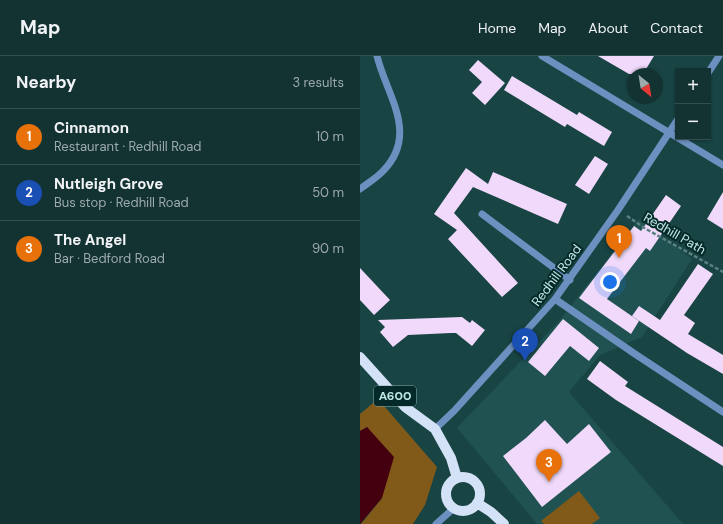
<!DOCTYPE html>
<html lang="en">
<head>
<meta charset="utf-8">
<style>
  :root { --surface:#133333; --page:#203f3f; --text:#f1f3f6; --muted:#9daaac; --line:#324e4e; --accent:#95b2f1 }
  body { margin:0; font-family:"DM Sans",sans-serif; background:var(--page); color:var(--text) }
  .controls { position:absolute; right:12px; top:12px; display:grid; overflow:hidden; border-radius:0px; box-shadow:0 1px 3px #0004 }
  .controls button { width:36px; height:36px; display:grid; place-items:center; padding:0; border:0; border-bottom:1px solid var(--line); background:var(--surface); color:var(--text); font:20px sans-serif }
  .compass { position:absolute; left:267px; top:12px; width:36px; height:36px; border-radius:50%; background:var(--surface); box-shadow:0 1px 3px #0004; rotate:150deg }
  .you { position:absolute; left:250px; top:226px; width:14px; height:14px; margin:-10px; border:3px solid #fff; border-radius:50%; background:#1a73e8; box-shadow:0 0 0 6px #1a73e833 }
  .badge { display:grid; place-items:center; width:26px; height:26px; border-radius:50%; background:var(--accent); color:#fff; font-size:13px; font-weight:700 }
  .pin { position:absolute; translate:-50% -33px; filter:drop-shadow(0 1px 2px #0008) }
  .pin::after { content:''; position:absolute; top:21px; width:14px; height:12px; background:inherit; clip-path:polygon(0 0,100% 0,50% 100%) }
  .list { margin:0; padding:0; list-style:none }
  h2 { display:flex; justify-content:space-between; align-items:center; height:52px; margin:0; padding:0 16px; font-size:17px }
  h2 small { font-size:13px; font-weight:400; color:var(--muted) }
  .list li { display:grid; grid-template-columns:26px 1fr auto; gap:12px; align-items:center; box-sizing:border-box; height:56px; padding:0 16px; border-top:1px solid var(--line) }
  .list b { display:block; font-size:15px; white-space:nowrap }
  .list p { margin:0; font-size:13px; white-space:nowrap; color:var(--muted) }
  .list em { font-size:13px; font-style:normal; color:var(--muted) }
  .map { position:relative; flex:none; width:363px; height:468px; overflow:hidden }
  header { display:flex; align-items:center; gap:24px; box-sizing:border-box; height:56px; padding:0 20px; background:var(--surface); border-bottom:1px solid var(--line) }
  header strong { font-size:19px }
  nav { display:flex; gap:22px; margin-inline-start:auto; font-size:14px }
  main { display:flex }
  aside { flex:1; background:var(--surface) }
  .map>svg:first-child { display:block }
  .built { fill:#205252 }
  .green { fill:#815a19 }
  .water { fill:#450010 }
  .building { fill:#f0d9fa }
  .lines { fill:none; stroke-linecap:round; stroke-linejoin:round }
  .path { stroke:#588181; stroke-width:2.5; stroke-dasharray:4 2; stroke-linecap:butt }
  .minor { stroke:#6c91c1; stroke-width:7 }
  .major { stroke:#d3e2f6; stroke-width:10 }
  .labels { text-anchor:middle; stroke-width:4; stroke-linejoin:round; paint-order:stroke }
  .shield { fill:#052929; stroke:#88adad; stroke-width:1 }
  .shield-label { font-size:12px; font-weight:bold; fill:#c0e6e5 }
  .street-label { font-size:13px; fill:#c0e6e5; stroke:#052929 }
</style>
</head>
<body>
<header>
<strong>Map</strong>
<nav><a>Home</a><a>Map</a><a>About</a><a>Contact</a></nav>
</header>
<main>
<aside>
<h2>Nearby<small>3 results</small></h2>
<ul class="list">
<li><span class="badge" style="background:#e8710a">1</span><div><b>Cinnamon</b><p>Restaurant · Redhill Road</p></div><em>10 m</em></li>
<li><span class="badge" style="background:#1a4fb4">2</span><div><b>Nutleigh Grove</b><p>Bus stop · Redhill Road</p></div><em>50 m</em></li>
<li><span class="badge" style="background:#e8710a">3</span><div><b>The Angel</b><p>Bar · Bedford Road</p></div><em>90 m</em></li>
</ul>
</aside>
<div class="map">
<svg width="363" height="468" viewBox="0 0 363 468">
  <rect width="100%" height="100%" fill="#194444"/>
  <path class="built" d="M279,163L332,203L282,281L240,299L209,336L323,468H177L97,372L199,265Z"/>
  <path class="green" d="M18,343L77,411L65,449L53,468H1L22,442L8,371L0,375V358Z
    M219,435L240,462L232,468H184L181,465Z"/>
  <path class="water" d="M7,371L34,401L22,442L0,468V375Z"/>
  <path class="building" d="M238,0H294L283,18H269Z
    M118,4L145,27L125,49L112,37L122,26L109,14Z
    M152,20L217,59L219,56L252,76L244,90L207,68L205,71L144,34Z
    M235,100L248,108L229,138L215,129Z
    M106,112L128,128L133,116L207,148L198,168L113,131L94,157L158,227L142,241L88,183L97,174L74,158Z
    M363,136V173L347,163Z
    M306,139L321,150L290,195L286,192L247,243L279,265L271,278L219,242L274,170L281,175Z
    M338,208L353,218L324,259L335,267L328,278L363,299V318L327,297L272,260L279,250L300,264Z
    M0,212L30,244L14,259L0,244Z
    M102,261L110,267L112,264L125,274L112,290L96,277H91L48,279L33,291L20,276L25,271L18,264Z
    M203,263L239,292L229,305L210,290L185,320L168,306Z
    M240,305L268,326L265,330L363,391V410L256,344L227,323Z
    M185,364L207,388L229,368L251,396L182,451L143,400L166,382Z"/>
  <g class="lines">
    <path class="path" d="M267,160L286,173L363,216"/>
    <path class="minor" d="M182,0L363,109
      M348,17L359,0
      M0,133C8,127 18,121 24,114C59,77 26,38 17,0
      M122,158L210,224
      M195,243L275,298L363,356
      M75,373L94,355L195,243L258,154L318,63
      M76,468L93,453"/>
    <path class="major" d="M0,301L45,351L75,373L91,402L97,422
      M86 438a17 17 0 1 1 34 0a17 17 0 1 1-34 0Z
      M117,447L131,456L144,468"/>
  </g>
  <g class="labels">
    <rect class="shield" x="14" y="330" width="42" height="20" rx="3"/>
    <g class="shield-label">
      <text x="35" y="344">A600</text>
    </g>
    <g class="street-label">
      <text transform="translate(315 177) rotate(30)" y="5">Redhill Path</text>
      <text transform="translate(196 219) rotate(-53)" y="5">Redhill Road</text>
    </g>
  </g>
</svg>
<div class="controls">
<button>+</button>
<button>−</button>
</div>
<svg class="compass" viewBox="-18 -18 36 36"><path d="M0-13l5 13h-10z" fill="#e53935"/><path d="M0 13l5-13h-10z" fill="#9daaac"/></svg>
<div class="you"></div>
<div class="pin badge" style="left:259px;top:202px;background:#e8710a">1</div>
<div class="pin badge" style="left:165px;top:305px;background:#1a4fb4">2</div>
<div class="pin badge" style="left:189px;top:426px;background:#e8710a">3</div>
</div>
</main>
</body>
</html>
